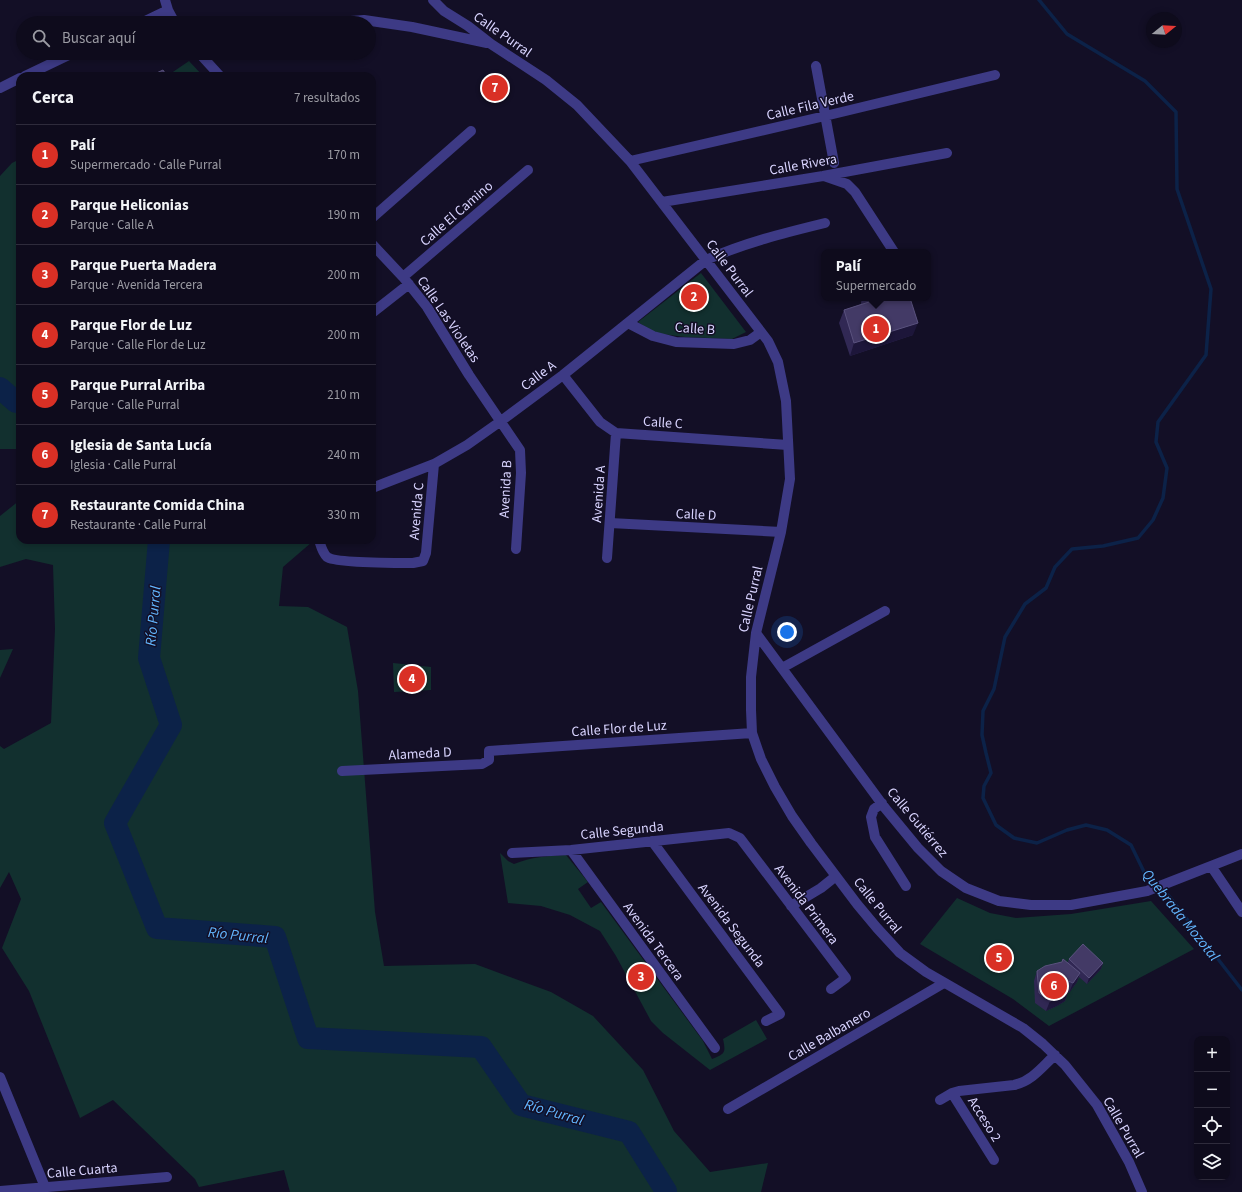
<!DOCTYPE html>
<html lang="es">
<head>
<meta charset="utf-8">
<style>
  :root { --surface:#0e0b1c; --page:#171425; --text:#f1f3f6; --muted:#9b9ba3; --line:#2e2b3b; --accent:#d93025 }
  body { margin:0; font-family:"Source Sans 3",sans-serif; background:var(--page); color:var(--text) }
  .controls { position:absolute; right:12px; bottom:12px; display:grid; overflow:hidden; border-radius:8px; box-shadow:0 2px 6px #0003 }
  .controls button { width:36px; height:36px; display:grid; place-items:center; padding:0; border:0; border-bottom:1px solid var(--line); background:var(--surface); color:var(--text); font:20px sans-serif }
  .compass { position:absolute; left:1146px; top:12px; width:36px; height:36px; border-radius:50%; background:var(--surface); box-shadow:0 2px 6px #0003; rotate:72deg }
  .you { position:absolute; left:787px; top:632px; width:14px; height:14px; margin:-10px; border:3px solid #fff; border-radius:50%; background:#1a73e8; box-shadow:0 0 0 6px #1a73e833 }
  .badge { display:grid; place-items:center; width:26px; height:26px; border-radius:50%; background:var(--accent); color:#fff; font-size:13px; font-weight:700 }
  .pin { position:absolute; translate:-50% -50%; border:2px solid #fff; box-shadow:0 1px 4px #0006 }
  .popup { position:absolute; left:821px; top:249px; width:110px; height:52px; box-sizing:border-box; display:grid; place-content:center; border-radius:8px; background:var(--surface); filter:drop-shadow(0 1px 3px #0005); font-size:13px; white-space:nowrap; color:var(--muted) }
  .popup b { font-size:15px; color:var(--text) }
  .popup::after { content:''; position:absolute; left:50%; top:100%; margin-left:-8px; border:8px solid transparent; border-top-color:var(--surface) }
  .list { margin:0; padding:0; list-style:none }
  h2 { display:flex; justify-content:space-between; align-items:center; height:52px; margin:0; padding:0 16px; font-size:17px }
  h2 small { font-size:13px; font-weight:400; color:var(--muted) }
  .list li { display:grid; grid-template-columns:26px 1fr auto; gap:12px; align-items:center; box-sizing:border-box; height:60px; padding:0 16px; border-top:1px solid var(--line) }
  .list b { display:block; font-size:15px; white-space:nowrap }
  .list p { margin:0; font-size:13px; white-space:nowrap; color:var(--muted) }
  .list em { font-size:13px; font-style:normal; color:var(--muted) }
  .icon { flex:none; width:22px; height:22px; fill:none; stroke:currentColor; stroke-width:2; stroke-linecap:round; stroke-linejoin:round }
  .map { position:relative; flex:none; width:1242px; height:1192px; overflow:hidden }
  .search { position:absolute; background:var(--surface); box-shadow:0 2px 6px #0003; left:16px; top:16px; width:360px; height:44px; display:flex; align-items:center; gap:10px; box-sizing:border-box; padding:0 14px; border-radius:22px; color:var(--muted); font-size:15px }
  .panel { position:absolute; background:var(--surface); box-shadow:0 2px 6px #0003; left:16px; top:72px; width:360px; height:472px; border-radius:12px }
  .map>svg:first-child { display:block }
  .green { fill:#12302f }
  .lines { fill:none; stroke-linecap:round; stroke-linejoin:round }
  .stream { stroke:#0c2248; stroke-width:3.5 }
  .river { stroke:#0c2248; stroke-width:22 }
  .minor { stroke:#3d3a85; stroke-width:10 }
  .wall { fill:#312854 }
  .shaded-wall { fill:#1d163a }
  .building { fill:#433a66; stroke:#5a527e }
  .labels { text-anchor:middle; stroke-width:3; stroke-linejoin:round; paint-order:stroke }
  .street-label { font-size:14px; fill:#d9d4ff; stroke:#130f26 }
  .water-label { font-size:15px; font-style:italic; fill:#62b6ff; stroke:#130f26 }
</style>
</head>
<body>
<div class="map">
<svg width="1242" height="1192" viewBox="0 0 1242 1192">
  <rect width="100%" height="100%" fill="#130f26"/>
  <path class="green" d="M189,61L203,76H167Z
    M20,159V449H0V176L12,163Z
    M701,273L746,332L732,339L685,337L654,333L638,322Z
    M20,500V540H312V542L283,567L279,606L308,607L347,627L358,691L375,912L384,966L475,964L551,992L593,1016L643,1070L674,1131L710,1172L768,1163L761,1192H290L284,1170L199,1187L195,1179L113,1100L80,1118L29,991L2,948L21,899L9,872L0,888V746L4,749L51,723L55,629L53,565L26,559L0,567V516Z
    M13,649L0,678V650Z
    M393,663L431,667V690L394,692Z
    M500,853L508,861L514,864C531,857 548,856 566,855L588,882L578,889L591,908L601,902L703,1041L712,1059C725,1054 726,1053 723,1039L756,1020L767,1039L710,1070L663,1033L651,1021L616,956L600,931L570,915L541,906L508,903Z
    M957,898L990,913L1016,918L1071,914L1151,901L1194,949L1049,1026L1013,999L920,944Z"/>
  <g class="lines">
    <path class="stream" d="M1039,0L1067,34L1145,81L1176,112L1177,189L1211,289L1206,355L1158,422L1156,442L1167,468L1163,498L1153,520L1138,538L1103,546L1072,549L1055,567L1046,588L1025,604L1005,637L994,689L983,711L982,735L986,753L991,773L984,786L983,798L996,825L1014,838L1037,843L1067,830L1086,825L1107,830L1131,845L1146,876L1169,896L1242,990"/>
    <path class="river" d="M0,388L16,402L20,401
      M159,540L149,658L171,725L115,823L157,928L275,937L308,1038L481,1047L521,1105L629,1132L666,1191L665,1192"/>
    <path class="minor" d="M165,0L168,10L175,23
      M433,0L444,11L468,26L491,44L546,80L577,105L630,161L768,341L778,362L786,401L790,479L781,532L756,633L751,677V710L752,733L761,759L775,787L792,816L811,843L857,904L877,928L900,953L926,972L1023,1028L1043,1044L1065,1065L1097,1105L1129,1162L1142,1192
      M141,23L168,10
      M324,23L364,20L412,27L487,43
      M199,53L220,76
      M816,66L834,163
      M25,76L73,53
      M0,88L20,78
      M630,161L825,116L995,75
      M824,176L847,184L855,192L894,252
      M662,202L823,176L947,153
      M372,218L471,131
      M372,244L403,277L427,307L469,375L520,450L521,473L516,549
      M403,277L528,170
      M372,313L409,284
      M628,323L653,336L676,342L734,344L750,340L761,332
      M563,375L600,422L616,433L788,445
      M372,488L434,464L467,445L501,421L563,375L706,260C744,243 784,233 825,223
      M610,523L781,532
      M319,540C321,546 322,552 327,557C335,563 399,563 413,563L423,561L426,553L434,464
      M607,558L616,433
      M756,633L885,808L918,848L941,871L966,888L999,901L1031,905H1071L1147,891L1242,854
      M782,668L885,611
      M342,771L482,764L489,760V751L752,733
      M882,803L874,809L871,817L875,837L906,886
      M652,841L780,1014L766,1021
      M571,850L715,1048
      M512,853L571,850L729,833L740,838L846,978L831,989
      M1211,866L1242,912
      M791,906L821,888L836,876
      M0,1077L45,1187V1192
      M952,1093L994,1160
      M940,1100L952,1093L959,1091L1014,1085C1032,1081 1042,1067 1055,1055
      M728,1109L944,983
      M0,1191L167,1177"/>
  </g>
  <path class="wall" d="M504,78L494,98L487,95L489,92Z
    M862,298H910L913,335L850,356L839,323L844,310L861,304V303Z
    M1069,959L1103,963L1101,969L1087,984L1079,977L1077,982L1069,993L1068,992L1065,1001L1057,1006L1046,1011L1035,1003L1034,981L1037,971L1062,962H1068Z"/>
  <path class="shaded-wall" d="M918,323L913,335L850,356L854,343Z
    M1103,963L1101,969L1087,984L1089,978Z
    M1080,973L1077,982L1069,993L1073,983Z
    M1068,991L1065,1001L1057,1006L1046,1011L1050,1001Z"/>
  <path class="building" d="M163,70L165,73L172,75L173,76H150Z
    M498,75L504,78L495,95L489,92Z
    M868,298H910L918,323L854,343L844,310L869,302Z
    M1083,944L1103,963L1089,978L1069,959Z
    M1063,959L1080,973L1073,983L1068,981V991L1060,996L1050,1001L1039,993L1037,971L1045,966L1062,962Z"/>
  <g class="labels">
    <g class="street-label">
      <text transform="translate(503 34) rotate(35)" y="5">Calle Purral</text>
      <text transform="translate(810 105) rotate(-13)" y="5">Calle Fila Verde</text>
      <text transform="translate(803 164) rotate(-10)" y="5">Calle Rivera</text>
      <text transform="translate(456 213) rotate(-41)" y="5">Calle El Camino</text>
      <text transform="translate(730 268) rotate(53)" y="5">Calle Purral</text>
      <text transform="translate(449 319) rotate(56)" y="5">Calle Las Violetas</text>
      <text transform="translate(695 328) rotate(4)" y="5">Calle B</text>
      <text transform="translate(538 375) rotate(-37)" y="5">Calle A</text>
      <text transform="translate(663 422) rotate(4)" y="5">Calle C</text>
      <text transform="translate(505 489) rotate(-87)" y="5">Avenida B</text>
      <text transform="translate(598 494) rotate(-86)" y="5">Avenida A</text>
      <text transform="translate(416 511) rotate(-85)" y="5">Avenida C</text>
      <text transform="translate(696 514) rotate(3)" y="5">Calle D</text>
      <text transform="translate(750 599) rotate(-77)" y="5">Calle Purral</text>
      <text transform="translate(619 728) rotate(-4)" y="5">Calle Flor de Luz</text>
      <text transform="translate(420 753) rotate(-3)" y="5">Alameda D</text>
      <text transform="translate(918 822) rotate(50)" y="5">Calle Gutiérrez</text>
      <text transform="translate(622 830) rotate(-6)" y="5">Calle Segunda</text>
      <text transform="translate(807 904) rotate(53)" y="5">Avenida Primera</text>
      <text transform="translate(878 905) rotate(51)" y="5">Calle Purral</text>
      <text transform="translate(732 925) rotate(53)" y="5">Avenida Segunda</text>
      <text transform="translate(654 941) rotate(54)" y="5">Avenida Tercera</text>
      <text transform="translate(829 1034) rotate(-30)" y="5">Calle Balbanero</text>
      <text transform="translate(985 1119) rotate(58)" y="5">Acceso 2</text>
      <text transform="translate(1124 1127) rotate(60)" y="5">Calle Purral</text>
      <text transform="translate(82 1170) rotate(-5)" y="5">Calle Cuarta</text>
    </g>
    <g class="water-label">
      <text transform="translate(153 616) rotate(-85)" y="5">Río Purral</text>
      <text transform="translate(1181 915) rotate(51)" y="5">Quebrada Mozotal</text>
      <text transform="translate(238 935) rotate(6)" y="5">Río Purral</text>
      <text transform="translate(554 1112) rotate(16)" y="5">Río Purral</text>
    </g>
  </g>
</svg>
<div class="controls">
<button>+</button>
<button>−</button>
<button><svg class="icon" aria-label="locate" viewBox="0 0 24 24"><circle cx="12" cy="12" r="6"/><path d="M12 2v4M12 18v4M2 12h4M18 12h4"/></svg></button>
<button><svg class="icon" aria-label="layers" viewBox="0 0 24 24"><path d="M12 4l9 5-9 5-9-5zM3 14l9 5 9-5"/></svg></button>
</div>
<svg class="compass" viewBox="-18 -18 36 36"><path d="M0-13l5 13h-10z" fill="#e53935"/><path d="M0 13l5-13h-10z" fill="#9b9ba3"/></svg>
<div class="you"></div>
<div class="pin badge" style="left:876px;top:329px">1</div>
<div class="popup"><b>Palí</b>Supermercado</div>
<div class="pin badge" style="left:694px;top:297px">2</div>
<div class="pin badge" style="left:641px;top:977px">3</div>
<div class="pin badge" style="left:412px;top:679px">4</div>
<div class="pin badge" style="left:999px;top:958px">5</div>
<div class="pin badge" style="left:1054px;top:986px">6</div>
<div class="pin badge" style="left:495px;top:88px">7</div>
<div class="search"><svg class="icon" aria-label="search" viewBox="0 0 24 24"><circle cx="10" cy="10" r="6"/><path d="M15 15l6 6"/></svg>Buscar aquí</div>
<section class="panel">
<h2>Cerca<small>7 resultados</small></h2>
<ul class="list">
<li><span class="badge">1</span><div><b>Palí</b><p>Supermercado · Calle Purral</p></div><em>170 m</em></li>
<li><span class="badge">2</span><div><b>Parque Heliconias</b><p>Parque · Calle A</p></div><em>190 m</em></li>
<li><span class="badge">3</span><div><b>Parque Puerta Madera</b><p>Parque · Avenida Tercera</p></div><em>200 m</em></li>
<li><span class="badge">4</span><div><b>Parque Flor de Luz</b><p>Parque · Calle Flor de Luz</p></div><em>200 m</em></li>
<li><span class="badge">5</span><div><b>Parque Purral Arriba</b><p>Parque · Calle Purral</p></div><em>210 m</em></li>
<li><span class="badge">6</span><div><b>Iglesia de Santa Lucía</b><p>Iglesia · Calle Purral</p></div><em>240 m</em></li>
<li><span class="badge">7</span><div><b>Restaurante Comida China</b><p>Restaurante · Calle Purral</p></div><em>330 m</em></li>
</ul>
</section>
</div>
</body>
</html>
